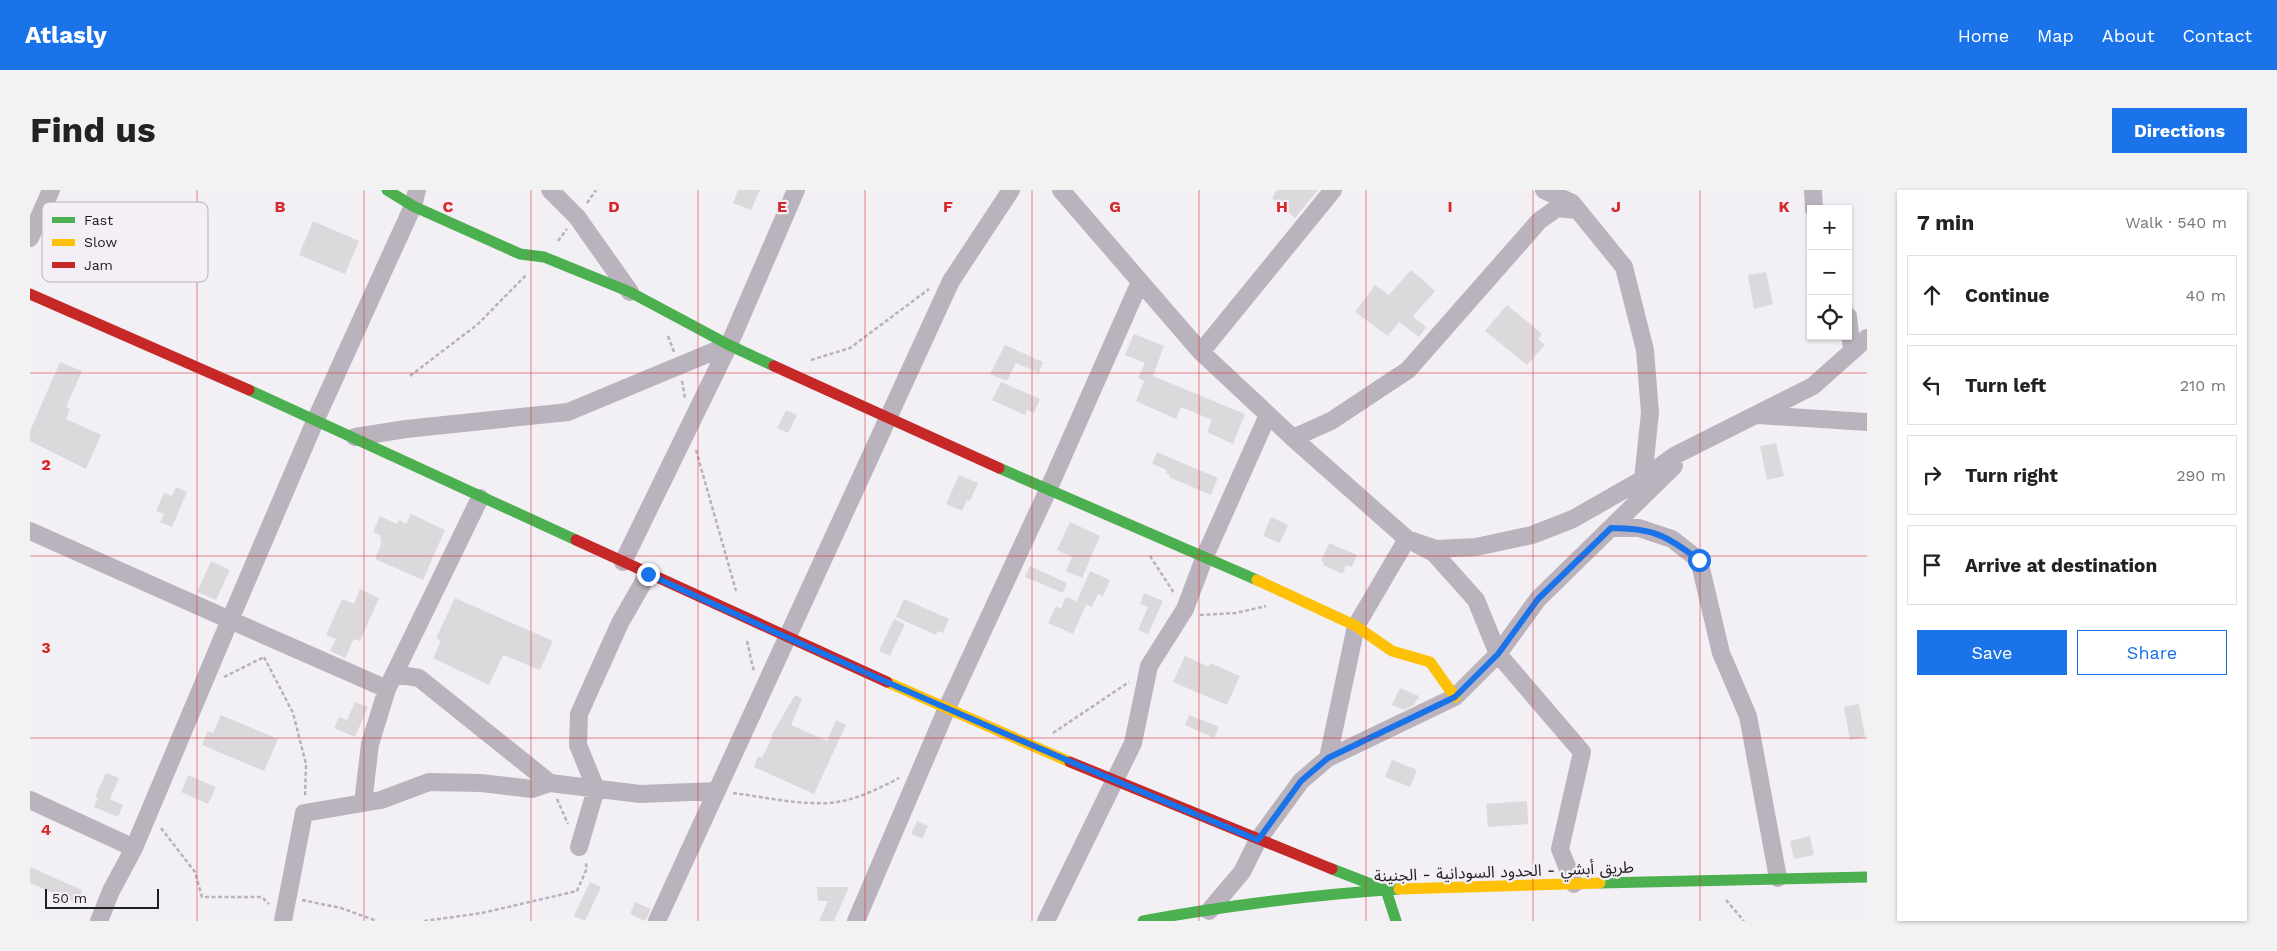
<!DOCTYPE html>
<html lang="en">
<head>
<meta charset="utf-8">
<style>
  :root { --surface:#fff; --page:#f2f2f2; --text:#222; --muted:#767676; --line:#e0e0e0; --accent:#1a73e8 }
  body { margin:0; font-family:"Work Sans","Noto Sans Arabic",sans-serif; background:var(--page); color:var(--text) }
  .controls { position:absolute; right:15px; top:15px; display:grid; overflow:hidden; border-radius:0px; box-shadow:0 1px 4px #0004 }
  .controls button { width:45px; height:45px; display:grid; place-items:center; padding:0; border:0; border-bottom:1px solid var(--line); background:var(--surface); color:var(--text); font:25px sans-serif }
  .scale { position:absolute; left:15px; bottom:12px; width:114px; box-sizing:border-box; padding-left:5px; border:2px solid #222023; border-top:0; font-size:14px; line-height:18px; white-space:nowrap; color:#222023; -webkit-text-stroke:4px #f4eef7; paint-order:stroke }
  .stop { position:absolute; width:15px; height:15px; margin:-11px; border:4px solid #1a73e8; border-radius:50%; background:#fff }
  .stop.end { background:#1a73e8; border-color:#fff; box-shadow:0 1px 5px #0008 }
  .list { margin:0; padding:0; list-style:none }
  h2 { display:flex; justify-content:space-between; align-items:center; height:65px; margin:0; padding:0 20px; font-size:21px }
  h2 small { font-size:16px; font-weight:400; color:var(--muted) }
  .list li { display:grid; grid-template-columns:32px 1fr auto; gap:15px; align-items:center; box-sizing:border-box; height:80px; margin:0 10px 10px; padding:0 10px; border:1px solid var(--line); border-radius:0px }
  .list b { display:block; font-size:19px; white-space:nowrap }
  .list em { font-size:16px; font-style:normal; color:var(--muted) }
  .actions { display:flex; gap:10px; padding:15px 20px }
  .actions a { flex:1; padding:11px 0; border:1px solid var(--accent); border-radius:0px; text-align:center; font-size:18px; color:var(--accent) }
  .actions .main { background:var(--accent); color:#fff }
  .icon { flex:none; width:28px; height:28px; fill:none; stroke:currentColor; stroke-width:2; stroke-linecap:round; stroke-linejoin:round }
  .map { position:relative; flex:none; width:1837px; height:731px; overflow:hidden; border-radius:0px }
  header { display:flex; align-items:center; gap:30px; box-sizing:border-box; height:70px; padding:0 25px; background:var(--accent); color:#fff }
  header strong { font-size:24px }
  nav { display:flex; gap:28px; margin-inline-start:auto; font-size:18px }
  .intro { display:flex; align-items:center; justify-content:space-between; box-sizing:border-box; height:120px; padding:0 30px }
  h1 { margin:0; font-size:35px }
  .button { padding:12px 22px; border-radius:0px; background:var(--accent); color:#fff; font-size:18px; font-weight:700 }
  main { display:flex; gap:30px; padding:0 30px }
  aside { flex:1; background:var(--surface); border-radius:0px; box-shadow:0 1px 4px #0004 }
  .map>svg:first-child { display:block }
  .building { fill:#dbd9dc }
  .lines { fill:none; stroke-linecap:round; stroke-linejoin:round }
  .path { stroke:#b8b2ba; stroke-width:2.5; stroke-dasharray:4 2.5; stroke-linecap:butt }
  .street { stroke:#bab3be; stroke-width:18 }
  .fast { stroke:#4caf50; stroke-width:11 }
  .slow { stroke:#ffc107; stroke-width:11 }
  .jam { stroke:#c62828; stroke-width:11 }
  .route { stroke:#1a73e8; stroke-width:6 }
  .grid { fill:none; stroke:#d62828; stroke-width:1; stroke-opacity:0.55 }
  .labels { text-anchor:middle; stroke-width:4.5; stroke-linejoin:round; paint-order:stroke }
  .street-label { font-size:16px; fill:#222023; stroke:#f4eef7 }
  .key { fill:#f4eef7; stroke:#b5b0b7; stroke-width:1 }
  .key-label { font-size:14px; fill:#222023 }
  .grid-label { font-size:16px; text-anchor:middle; font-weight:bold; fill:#d62828; stroke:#f4eef7; stroke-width:4.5; stroke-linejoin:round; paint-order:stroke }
</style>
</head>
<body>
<header>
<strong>Atlasly</strong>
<nav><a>Home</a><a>Map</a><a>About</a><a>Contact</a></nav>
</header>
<div class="intro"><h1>Find us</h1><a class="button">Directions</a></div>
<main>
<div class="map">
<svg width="1837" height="731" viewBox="0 0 1837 731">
  <rect width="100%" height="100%" fill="#f3f0f5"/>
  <path class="building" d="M708,0H730L721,20L703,13Z
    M1247,0H1288L1265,28L1242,8Z
    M283,31L329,51L315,84L269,65Z
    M1381,80L1405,101L1383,126L1396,137L1389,147L1369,132L1358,146L1325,122L1345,95L1359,105Z
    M1736,82L1743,114L1724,119L1718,85Z
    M1477,115L1512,144L1508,149L1515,155L1497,175L1455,141Z
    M1104,144L1134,156L1123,186L1215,224L1203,254L1177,242L1182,230L1151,217L1146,229L1106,211L1114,191L1108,188L1115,173L1095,165Z
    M975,155L1013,172L1009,183L986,173L977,191L960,184Z
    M30,172L52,181L36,217L40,219L36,229L71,245L56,279L0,251V241Z
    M971,192L1010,209L1004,223L997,220L995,225L962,210Z
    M756,220L767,225L758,243L747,238Z
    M1746,253L1754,286L1737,290L1730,256Z
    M1127,262L1188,288L1181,305L1139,287L1140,285L1136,283L1137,280L1122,274Z
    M929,285L948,293L940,311L937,310L932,321L916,314Z
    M146,297L157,302L142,337L130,332L134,324L126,321L134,303L142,306Z
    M381,324L415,340L393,390L345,369L352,352L350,350L351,346L343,342L350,326L367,334L369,330L376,334Z
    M1241,327L1258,335L1250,353L1233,346Z
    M1040,332L1070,346L1052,388L1036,381L1042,367L1027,360Z
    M1299,353L1327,365L1322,377L1316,375L1313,384L1293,375L1294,372L1291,371Z
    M181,371L200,380L186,410L167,402Z
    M1000,376L1037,393L1033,403L995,387Z
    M1060,381L1080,390L1073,406L1068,404L1062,417L1047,411Z
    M330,399L349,408L330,451L324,449L315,468L300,461L306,449L296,445L312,409L324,414Z
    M1114,403L1133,411L1118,444L1108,440L1118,417L1110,414Z
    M1036,407L1056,415L1043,444L1018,433L1026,416L1031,419Z
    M425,408L523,451L510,480L473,465L459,495L403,468L411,451L406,448Z
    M874,409L919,429L913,443L908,441L906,445L866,427Z
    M864,429L875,434L860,466L849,461Z
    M1155,466L1179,477L1180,473L1210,486L1197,515L1143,492Z
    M1370,498L1389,506L1384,515L1374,520L1362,515Z
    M765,505L772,509L761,535L797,551L806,530L816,535L784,604L724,577L728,566L732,568L742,547L741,546Z
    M325,512L338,517L325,547L304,538L309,527L317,530Z
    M1829,514L1835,547L1820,550L1814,517Z
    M191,525L248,549L234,581L172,555L178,541L183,543Z
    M1159,525L1189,537L1184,548L1155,535Z
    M1362,570L1387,580L1380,597L1355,587Z
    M76,583L89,588L80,609L93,615L88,627L64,617L68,608L65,607Z
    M158,585L186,597L178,614L151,602Z
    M1497,611L1498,634L1458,637L1456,614Z
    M887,631L898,636L892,649L881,644Z
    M1780,646L1784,665L1764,669L1760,651Z
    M0,677L52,700L46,713L0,693Z
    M560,692L571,697L555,731L544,726Z
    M787,697H819L804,731H789L798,711H788Z
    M605,712L621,719L615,731L600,724Z"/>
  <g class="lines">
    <path class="path" d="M557,13L566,0
      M528,51L537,39
      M638,146L644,162
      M781,170L820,158L899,99
      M380,186L448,134L497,84
      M652,191L655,208
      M666,260L706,401
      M1120,366L1144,403
      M1170,425L1206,423L1236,416
      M717,451L724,482
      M234,467L263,523L276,574L275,607
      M194,487L234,467
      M1023,543L1099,492
      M703,603C734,607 768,615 800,613C824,611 848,599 869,588
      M527,609L538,634
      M131,638L165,682L172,707H232L239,714
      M272,710L311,718L347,731
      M1696,710L1714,731
      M394,731L452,723L547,701L557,678L555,671"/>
    <path class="street" d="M520,0L547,27L600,102
      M1031,0L1171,162L1263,248L1377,349L1404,363L1446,410L1468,464L1552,562L1530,659L1544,694
      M1514,0L1542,13L1594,77L1615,160L1620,223L1613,289
      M1783,0L1784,19
      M0,48L21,0
      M1818,126L1822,160
      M1171,162L1303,0
      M1728,225L1837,232
      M325,247L376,239L538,222L699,155
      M1263,248L1301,231L1378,180L1509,31L1527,18L1547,20
      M1581,338H1609L1642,349L1669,370L1691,463L1718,526L1748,688
      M0,341L200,430L286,229L383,16L387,0
      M593,372L699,155L766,0
      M364,484L389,488L520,593
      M1298,568L1326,436L1377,349L1406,359L1446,357L1502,345L1543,329L1613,289L1644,266L1783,196L1837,148
      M0,610L104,658
      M333,613L340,554L357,499L450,308
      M549,657L566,599L548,555L549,524L590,433L618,384
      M1179,721L1212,682L1228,650L1271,591L1298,568L1425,507L1468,464L1508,409L1644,276
      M69,731L81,701L104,658L200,430L357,499
      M253,731L274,623L351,610L399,592L451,593L502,599L520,593L610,604L687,601
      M627,731L921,91L981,0
      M826,731L917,518L1018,300L1110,92
      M1016,731L1103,553L1119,476L1155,419L1175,366L1238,225"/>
    <path class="fast" d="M357,0L383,16L490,64L514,67L600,102L699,155L744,176
      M219,200L546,350
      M969,278L1227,390
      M1302,679L1356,700L1366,731
      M1570,693L1837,687
      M1113,731C1198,715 1283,705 1369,699"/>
    <path class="slow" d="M1227,390L1326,436L1362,461L1400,472L1425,507
      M857,492L1040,572
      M1369,699L1570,693"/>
    <path class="jam" d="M0,104L219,200
      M744,176L969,278
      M546,350L857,492
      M1040,572L1302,679"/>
  </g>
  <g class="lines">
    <path class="route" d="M618,384C819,477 1023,566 1228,650L1271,591L1298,568L1425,507L1468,464L1508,409L1581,338C1622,338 1636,345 1669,370"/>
  </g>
  <path class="grid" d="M167,0V731M334,0V731M501,0V731M668,0V731M835,0V731M1002,0V731M1169,0V731M1336,0V731M1503,0V731M1670,0V731M0,183H1837M0,366H1837M0,548H1837"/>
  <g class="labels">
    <g class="street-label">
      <text transform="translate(1474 681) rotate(-2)" y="6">طريق أبشي - الحدود السودانية - الجنينة</text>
    </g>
  </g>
  <rect x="12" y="12" width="166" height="80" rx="8" class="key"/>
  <rect x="22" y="27" width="23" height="6" fill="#4caf50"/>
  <rect x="22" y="49" width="23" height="7" fill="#ffc107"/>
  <rect x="22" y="72" width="23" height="6" fill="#c62828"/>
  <g class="key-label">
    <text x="54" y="35">Fast</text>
    <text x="54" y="57">Slow</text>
    <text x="54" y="80">Jam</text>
  </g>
  <g class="grid-label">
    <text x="250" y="22">B</text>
    <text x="418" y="22">C</text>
    <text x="584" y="22">D</text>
    <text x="752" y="22">E</text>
    <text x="918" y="22">F</text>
    <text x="1085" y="22">G</text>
    <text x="1252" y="22">H</text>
    <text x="1420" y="22">I</text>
    <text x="1586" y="22">J</text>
    <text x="1754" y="22">K</text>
    <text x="16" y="280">2</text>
    <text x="16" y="463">3</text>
    <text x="16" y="645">4</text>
  </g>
</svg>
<div class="controls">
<button>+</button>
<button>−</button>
<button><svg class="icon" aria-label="locate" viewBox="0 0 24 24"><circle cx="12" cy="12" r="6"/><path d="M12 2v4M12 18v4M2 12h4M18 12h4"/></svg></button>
</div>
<div class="scale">50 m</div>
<div class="stop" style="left:1669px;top:370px"></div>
<div class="stop end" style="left:618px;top:384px"></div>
</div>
<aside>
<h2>7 min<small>Walk · 540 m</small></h2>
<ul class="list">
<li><svg class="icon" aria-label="ahead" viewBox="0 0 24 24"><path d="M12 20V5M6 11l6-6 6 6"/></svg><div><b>Continue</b></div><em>40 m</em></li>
<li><svg class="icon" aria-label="left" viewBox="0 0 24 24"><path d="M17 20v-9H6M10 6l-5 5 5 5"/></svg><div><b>Turn left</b></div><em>210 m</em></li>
<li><svg class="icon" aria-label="right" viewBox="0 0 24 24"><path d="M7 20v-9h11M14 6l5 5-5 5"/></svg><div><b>Turn right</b></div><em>290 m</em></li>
<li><svg class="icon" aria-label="arrive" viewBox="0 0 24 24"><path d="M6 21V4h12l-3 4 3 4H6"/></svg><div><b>Arrive at destination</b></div></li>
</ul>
<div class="actions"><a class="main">Save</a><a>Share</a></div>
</aside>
</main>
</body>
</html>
